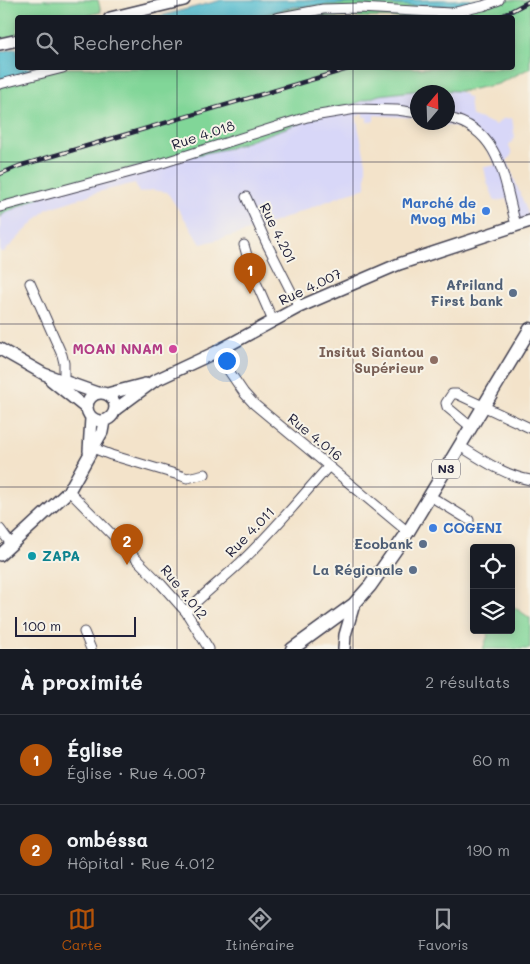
<!DOCTYPE html>
<html lang="fr">
<head>
<meta charset="utf-8">
<style>
  :root { --surface:#171b24; --page:#242831; --text:#f1f3f6; --muted:#9ea1a6; --line:#363941; --accent:#b45309 }
  body { margin:0; font-family:Mali,sans-serif; background:var(--page); color:var(--text) }
  .controls { position:absolute; right:15px; bottom:15px; display:grid; overflow:hidden; border-radius:5px; box-shadow:0 2px 12px #0003 }
  .controls button { width:45px; height:45px; display:grid; place-items:center; padding:0; border:0; border-bottom:1px solid var(--line); background:var(--surface); color:var(--text); font:25px sans-serif }
  .compass { position:absolute; left:410px; top:85px; width:45px; height:45px; border-radius:50%; background:var(--surface); box-shadow:0 2px 12px #0003; rotate:19deg }
  .scale { position:absolute; left:15px; bottom:12px; width:121px; box-sizing:border-box; padding-left:5px; border:2px solid #22223b; border-top:0; font-size:14px; line-height:18px; white-space:nowrap; color:#22223b; -webkit-text-stroke:4px #f7f3e8; paint-order:stroke }
  .you { position:absolute; left:226px; top:360px; width:18px; height:18px; margin:-12px; border:4px solid #fff; border-radius:50%; background:#1a73e8; box-shadow:0 0 0 8px #1a73e833 }
  .badge { display:grid; place-items:center; width:32px; height:32px; border-radius:50%; background:var(--accent); color:#fff; font-size:16px; font-weight:700 }
  .pin { position:absolute; translate:-50% -41px; filter:drop-shadow(0 1px 2px #0008) }
  .pin::after { content:''; position:absolute; top:26px; width:18px; height:15px; background:inherit; clip-path:polygon(0 0,100% 0,50% 100%) }
  .list { margin:0; padding:0; list-style:none }
  h2 { display:flex; justify-content:space-between; align-items:center; height:65px; margin:0; padding:0 20px; font-size:21px }
  h2 small { font-size:16px; font-weight:400; color:var(--muted) }
  .list li { display:grid; grid-template-columns:32px 1fr auto; gap:15px; align-items:center; box-sizing:border-box; height:90px; padding:0 20px; border-top:1px solid var(--line) }
  .list b { display:block; font-size:19px; white-space:nowrap }
  .list p { margin:0; font-size:16px; white-space:nowrap; color:var(--muted) }
  .list em { font-size:16px; font-style:normal; color:var(--muted) }
  .icon { flex:none; width:28px; height:28px; fill:none; stroke:currentColor; stroke-width:2; stroke-linecap:round; stroke-linejoin:round }
  .map { position:relative; flex:none; width:530px; height:649px; overflow:hidden }
  .search { position:absolute; background:var(--surface); box-shadow:0 2px 12px #0003; left:15px; right:15px; top:15px; height:55px; display:flex; align-items:center; gap:12px; box-sizing:border-box; padding:0 18px; border-radius:5px; color:var(--muted); font-size:19px }
  .sheet { height:245px; background:var(--surface) }
  nav { display:flex; justify-content:space-around; align-items:center; box-sizing:border-box; height:70px; border-top:1px solid var(--line); background:var(--surface); font-size:14px; color:var(--muted) }
  nav a { display:grid; justify-items:center; gap:2px }
  nav .on { color:var(--accent) }
  .map>svg:first-child { display:block }
  .built { fill:#d8d7f8 }
  .green { fill:#81d698; stroke:#527c6a }
  .water { fill:#52bccf; stroke:#3a6f85 }
  .lines { fill:none; stroke-linecap:round; stroke-linejoin:round }
  .minor-casing { stroke:#413f50; stroke-width:11 }
  .major-casing { stroke:#413f50; stroke-width:14 }
  .highway-casing { stroke:#413f50; stroke-width:15 }
  .minor { stroke:#fff; stroke-width:9 }
  .major { stroke:#fff; stroke-width:11 }
  .highway { stroke:#fff; stroke-width:12 }
  .rail-casing { stroke:#22223b; stroke-width:4.5 }
  .rail { stroke:#f7f3e8; stroke-width:2.5; stroke-dasharray:8; stroke-linecap:butt }
  .grid { fill:none; stroke:#22223b; stroke-width:1; stroke-opacity:0.55 }
  .shop-dot { fill:#3f7fe0; stroke:#f7f3e8; stroke-width:2 }
  .service-dot { fill:#5c6f8a; stroke:#f7f3e8; stroke-width:2 }
  .hotel-dot { fill:#d1479c; stroke:#f7f3e8; stroke-width:2 }
  .education-dot { fill:#8d6e63; stroke:#f7f3e8; stroke-width:2 }
  .culture-dot { fill:#0f9aa8; stroke:#f7f3e8; stroke-width:2 }
  .labels { text-anchor:middle; stroke-width:4; stroke-linejoin:round; paint-order:stroke }
  .shield { fill:#f7f3e8; stroke:#62616f; stroke-width:1 }
  .shield-label { font-size:12px; font-weight:bold; fill:#22223b }
  .street-label { font-size:14px; fill:#22223b; stroke:#f7f3e8 }
  .shop-label { font-size:14px; font-weight:bold; fill:#366cbe; stroke:#f7f3e8; text-anchor:end }
  .service-label { font-size:14px; font-weight:bold; fill:#4e5e75; stroke:#f7f3e8; text-anchor:end }
  .hotel-label { font-size:14px; font-weight:bold; fill:#b23c85; stroke:#f7f3e8; text-anchor:end }
  .education-label { font-size:14px; font-weight:bold; fill:#785e54; stroke:#f7f3e8; text-anchor:end }
  .culture-label { font-size:14px; font-weight:bold; fill:#0d838f; stroke:#f7f3e8; text-anchor:start }
</style>
</head>
<body>
<div class="map">
<svg width="530" height="649" viewBox="0 0 530 649">
  <rect width="100%" height="100%" fill="#f7f3e8"/>
  <filter id="ink" filterUnits="userSpaceOnUse"><feTurbulence type="fractalNoise" baseFrequency=".02" numOctaves="2"/><feDisplacementMap in="SourceGraphic" scale="10" xChannelSelector="R" yChannelSelector="G"/><feConvolveMatrix kernelMatrix="1 2 1 2 8 2 1 2 1" color-interpolation-filters="sRGB"/></filter>
  <filter id="wash" filterUnits="userSpaceOnUse"><feTurbulence type="fractalNoise" baseFrequency=".0096" numOctaves="4" result="noise"/><feDisplacementMap in="SourceGraphic" scale="20" xChannelSelector="R" yChannelSelector="G"/><feGaussianBlur stdDeviation="1.12" result="paint"/><feColorMatrix in="noise" values="0 0 0 0 0 0 0 0 0 0 0 0 0 0 0 0 0 1.4 0 .05"/><feComposite in="paint" operator="in"/></filter>
  <g filter="url(#wash)">
    <rect width="100%" height="100%" fill="#f3e3ca"/>
    <path class="built" d="M439,86L463,93L469,98L471,115L496,125L502,119L512,118L515,138L509,146L512,154L507,161L529,216L516,223L507,199L495,201L487,182L484,167L496,165L487,150L489,148L481,138L465,128L439,124L448,122V92H418L417,121L416,118L374,115V121L367,122V117H363V113H360V116H356L366,163V188L348,193L257,229L201,244L167,192L152,190L139,193L135,183L98,192L47,209L4,252H0V205L345,91Z"/>
    <path class="green" d="M0,0H98L101,12L82,17L18,18L17,35L0,40Z
      M488,0H530V68L498,84L464,91L422,90L379,95L229,148L109,173L60,187L3,214L0,218V80L47,68H512V18L250,17C287,9 323,2 361,3C396,4 456,12 488,0Z
      M511,605L530,618V649H483L488,635L483,630H511Z"/>
    <path class="water" d="M222,0H488L456,5L415,6L359,3L323,5L292,7L250,18H153Z
      M17,48L18,68H47L0,80V52Z"/>
  </g>
  <g filter="url(#ink)">
    <g class="lines">
      <g class="minor-casing">
        <path id="minor" d="M276,18L323,9L359,8L451,13L483,6L499,0
          M0,84L63,68
          M448,118C501,129 504,181 516,225
          M246,197L266,242L299,307
          M0,207L153,166L307,117L356,109L397,110L418,113
          M244,245L252,273L273,321
          M30,283L62,355L64,363V382
          M216,352L244,393L254,404L408,532
          M471,427L447,407L446,403L452,394H457L530,428
          M460,446C482,460 504,475 530,480
          M93,448L111,455L182,476L187,478L205,474
          M69,491L161,584L186,612L209,649
          M430,496L469,520
          M0,529L11,544
          M186,612C203,594 222,580 240,563C272,533 300,498 329,466
          M84,632L91,649"/>
      </g>
      <g class="major-casing">
        <path id="major" d="M110,18L184,0
          M0,44L18,40
          M0,349L44,374L97,393
          M51,380L87,409
          M87 407a14 14 0 1 1 28 0a14 14 0 1 1-28 0Z
          M107,394L145,384
          M116,409L154,381L216,352L299,307L399,264L530,221
          M89,451L91,418
          M0,555L69,491L102,432L104,421
          M344,649L345,635L354,604"/>
      </g>
      <g class="highway-casing">
        <path id="highway" d="M292,649L354,604L370,586L408,532L530,329"/>
      </g>
      <use href="#minor" class="minor"/>
      <use href="#major" class="major"/>
      <use href="#highway" class="highway"/>
      <g class="rail-casing">
        <path id="rail" d="M498,18L530,1
          M0,174L19,166L351,68"/>
      </g>
      <use href="#rail" class="rail"/>
    </g>
  </g>
  <path class="grid" d="M177,0V18M353,0V18M177,68V649M353,68V649M0,162H530M0,324H530M0,487H530"/>
  <g class="shop-dot">
    <circle cx="486" cy="211" r="5"/>
    <circle cx="433" cy="528" r="5"/>
  </g>
  <g class="service-dot">
    <circle cx="513" cy="293" r="5"/>
    <circle cx="423" cy="544" r="5"/>
    <circle cx="413" cy="570" r="5"/>
  </g>
  <circle class="hotel-dot" cx="173" cy="349" r="5"/>
  <circle class="education-dot" cx="434" cy="360" r="5"/>
  <circle class="culture-dot" cx="32" cy="556" r="5"/>
  <g class="labels">
    <rect class="shield" x="432" y="459.5" width="28" height="19" rx="4"/>
    <g class="shield-label">
      <text x="446" y="473">N3</text>
    </g>
    <g class="street-label">
      <text transform="translate(203 135) rotate(-18)" y="5">Rue 4.018</text>
      <text transform="translate(278 233) rotate(64)" y="5">Rue 4.201</text>
      <text transform="translate(310 287) rotate(-25)" y="5">Rue 4.007</text>
      <text transform="translate(315 437) rotate(39)" y="5">Rue 4.016</text>
      <text transform="translate(250 532) rotate(-46)" y="5">Rue 4.011</text>
      <text transform="translate(184 592) rotate(51)" y="5">Rue 4.012</text>
    </g>
    <g class="shop-label">
      <text x="476" y="208">Marché de<tspan x="476" dy="16">Mvog Mbi</tspan></text>
      <text x="443" y="533" text-anchor="start">COGENI</text>
    </g>
    <g class="service-label">
      <text x="503" y="290">Afriland<tspan x="503" dy="16">First bank</tspan></text>
      <text x="413" y="549">Ecobank</text>
      <text x="403" y="575">La Régionale</text>
    </g>
    <g class="hotel-label">
      <text x="163" y="354">MOAN NNAM</text>
    </g>
    <g class="education-label">
      <text x="424" y="357">Insitut Siantou<tspan x="424" dy="16">Supérieur</tspan></text>
    </g>
    <g class="culture-label">
      <text x="42" y="561">ZAPA</text>
    </g>
  </g>
</svg>
<div class="controls">
<button><svg class="icon" aria-label="locate" viewBox="0 0 24 24"><circle cx="12" cy="12" r="6"/><path d="M12 2v4M12 18v4M2 12h4M18 12h4"/></svg></button>
<button><svg class="icon" aria-label="layers" viewBox="0 0 24 24"><path d="M12 4l9 5-9 5-9-5zM3 14l9 5 9-5"/></svg></button>
</div>
<svg class="compass" viewBox="-18 -18 36 36"><path d="M0-13l5 13h-10z" fill="#e53935"/><path d="M0 13l5-13h-10z" fill="#9ea1a6"/></svg>
<div class="scale">100 m</div>
<div class="you"></div>
<div class="pin badge" style="left:250px;top:294px">1</div>
<div class="pin badge" style="left:127px;top:565px">2</div>
<div class="search"><svg class="icon" aria-label="search" viewBox="0 0 24 24"><circle cx="10" cy="10" r="6"/><path d="M15 15l6 6"/></svg>Rechercher</div>
</div>
<section class="sheet">
<h2>À proximité<small>2 résultats</small></h2>
<ul class="list">
<li><span class="badge">1</span><div><b>Église</b><p>Église · Rue 4.007</p></div><em>60 m</em></li>
<li><span class="badge">2</span><div><b>ombéssa</b><p>Hôpital · Rue 4.012</p></div><em>190 m</em></li>
</ul>
</section>
<nav>
<a class="on"><svg class="icon" aria-label="map" viewBox="0 0 24 24"><path d="M3 6l6-2 6 2 6-2v14l-6 2-6-2-6 2zM9 4v14M15 6v14"/></svg>Carte</a>
<a><svg class="icon" aria-label="directions" viewBox="0 0 24 24"><path d="M12 3l9 9-9 9-9-9zM9 14v-3h6M13 9l2 2-2 2"/></svg>Itinéraire</a>
<a><svg class="icon" aria-label="saved" viewBox="0 0 24 24"><path d="M7 4h10v16l-5-4-5 4z"/></svg>Favoris</a>
</nav>
</body>
</html>
